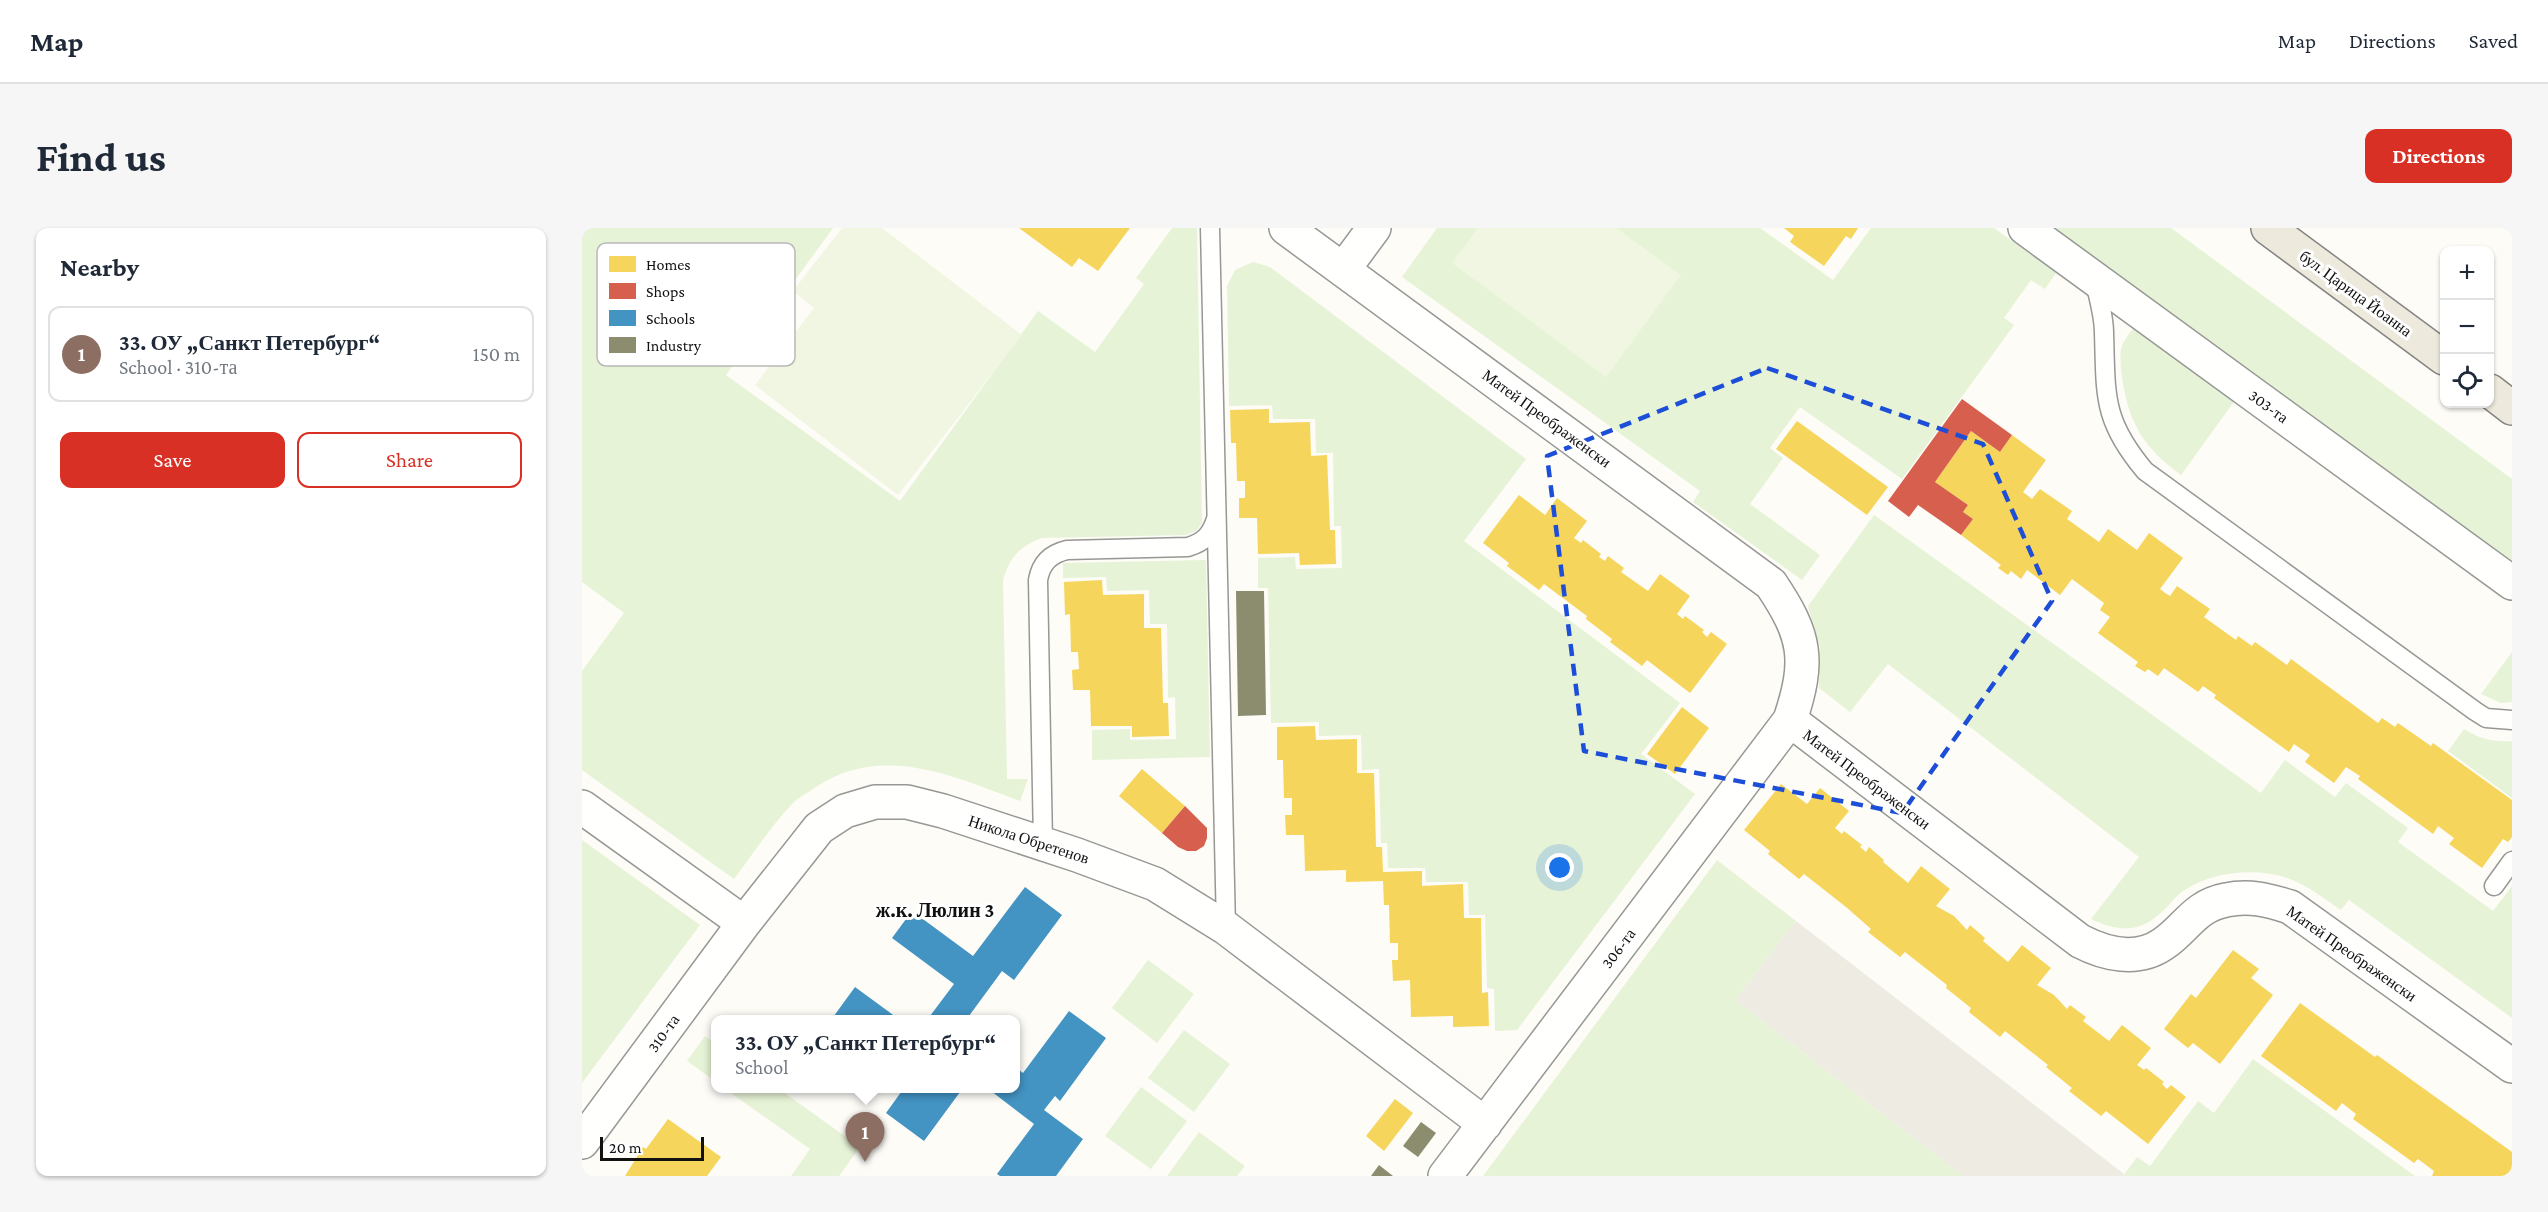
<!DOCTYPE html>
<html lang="en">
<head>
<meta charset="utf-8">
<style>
  :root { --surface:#fff; --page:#f6f6f7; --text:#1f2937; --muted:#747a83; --line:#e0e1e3; --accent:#d93025 }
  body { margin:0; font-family:"Crimson Pro",serif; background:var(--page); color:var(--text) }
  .controls { position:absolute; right:18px; top:18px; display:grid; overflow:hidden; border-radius:12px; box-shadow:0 2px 4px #0004 }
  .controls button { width:54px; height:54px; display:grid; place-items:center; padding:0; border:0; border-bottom:2px solid var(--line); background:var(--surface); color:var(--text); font:30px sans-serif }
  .scale { position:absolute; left:18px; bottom:15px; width:104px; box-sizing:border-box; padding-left:6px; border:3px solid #111; border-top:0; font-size:16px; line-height:21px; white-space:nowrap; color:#111; -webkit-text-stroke:4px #fff; paint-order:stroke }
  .you { position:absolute; left:978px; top:640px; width:21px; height:21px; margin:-15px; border:4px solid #fff; border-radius:50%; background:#1a73e8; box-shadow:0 0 0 9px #1a73e833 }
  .badge { display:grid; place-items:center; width:39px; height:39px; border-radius:50%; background:var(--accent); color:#fff; font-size:20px; font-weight:700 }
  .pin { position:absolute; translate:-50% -50px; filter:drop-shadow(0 2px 3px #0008) }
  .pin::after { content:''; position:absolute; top:32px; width:21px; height:18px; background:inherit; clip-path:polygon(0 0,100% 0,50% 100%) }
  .popup { position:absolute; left:129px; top:787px; width:309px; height:78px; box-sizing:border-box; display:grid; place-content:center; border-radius:12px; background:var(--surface); filter:drop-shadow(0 2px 4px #0005); font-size:20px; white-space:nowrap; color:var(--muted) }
  .popup b { font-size:22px; color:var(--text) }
  .popup::after { content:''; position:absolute; left:50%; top:100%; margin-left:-12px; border:12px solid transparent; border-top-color:var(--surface) }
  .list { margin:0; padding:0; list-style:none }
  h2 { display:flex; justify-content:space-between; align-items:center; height:78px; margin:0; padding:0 24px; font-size:26px }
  h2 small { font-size:20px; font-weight:400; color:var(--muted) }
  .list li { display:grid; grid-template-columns:39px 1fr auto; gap:18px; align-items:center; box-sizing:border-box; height:96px; margin:0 12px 12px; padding:0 12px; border:2px solid var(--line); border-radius:12px }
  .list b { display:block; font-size:22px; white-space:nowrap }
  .list p { margin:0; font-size:20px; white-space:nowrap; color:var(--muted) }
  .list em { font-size:20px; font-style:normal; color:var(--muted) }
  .actions { display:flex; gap:12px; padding:18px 24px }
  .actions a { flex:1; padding:14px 0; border:2px solid var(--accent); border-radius:12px; text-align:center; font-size:21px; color:var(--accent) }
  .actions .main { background:var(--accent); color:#fff }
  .icon { flex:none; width:33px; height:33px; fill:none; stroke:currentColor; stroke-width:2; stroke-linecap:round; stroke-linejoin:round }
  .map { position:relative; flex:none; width:1930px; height:948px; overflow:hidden; border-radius:12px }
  header { display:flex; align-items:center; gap:36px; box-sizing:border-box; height:84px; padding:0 30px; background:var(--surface); border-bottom:2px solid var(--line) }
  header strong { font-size:28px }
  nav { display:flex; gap:33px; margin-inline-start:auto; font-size:21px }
  .intro { display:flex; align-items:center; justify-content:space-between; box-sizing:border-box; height:144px; padding:0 36px }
  h1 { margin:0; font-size:42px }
  .button { padding:15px 27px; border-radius:12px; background:var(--accent); color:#fff; font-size:21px; font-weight:700 }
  main { display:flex; gap:36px; padding:0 36px }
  aside { flex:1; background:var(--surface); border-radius:12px; box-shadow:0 2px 4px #0004 }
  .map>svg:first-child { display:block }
  .green { fill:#e7f3d7 }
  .pitch { fill:#f0f6e1 }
  .plaza { fill:#edebe2 }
  .homes { fill:#f6d55c }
  .shops { fill:#d6604d }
  .schools { fill:#4393c3 }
  .industry { fill:#8c8c6e }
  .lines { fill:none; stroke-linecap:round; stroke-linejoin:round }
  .lane-casing { stroke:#979795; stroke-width:21 }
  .street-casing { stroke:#979795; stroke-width:36 }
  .primary-casing { stroke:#858482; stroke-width:36 }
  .lane { stroke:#fffffe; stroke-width:18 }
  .street { stroke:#fffffe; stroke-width:33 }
  .primary { stroke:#ede9dc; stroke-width:33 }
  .marked { fill:none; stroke:#1d4ed8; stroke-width:4.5; stroke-dasharray:12 8; stroke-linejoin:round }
  .labels { text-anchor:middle; stroke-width:6; stroke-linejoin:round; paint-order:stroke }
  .street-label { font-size:16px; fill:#111; stroke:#fff }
  .quarter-label { font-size:20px; font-weight:bold; fill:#111; stroke:#fff }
  .key { fill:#fff; stroke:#b8b8b8; stroke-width:1.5 }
  .key-label { font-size:16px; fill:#111 }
</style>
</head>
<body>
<header>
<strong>Map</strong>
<nav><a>Map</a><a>Directions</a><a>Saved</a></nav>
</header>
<div class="intro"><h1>Find us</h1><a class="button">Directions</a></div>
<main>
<aside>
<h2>Nearby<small></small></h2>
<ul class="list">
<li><span class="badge" style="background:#8d6e63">1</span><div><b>33. ОУ „Санкт Петербург“</b><p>School · 310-та</p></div><em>150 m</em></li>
</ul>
<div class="actions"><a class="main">Save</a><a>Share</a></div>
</aside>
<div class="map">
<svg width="1930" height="948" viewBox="0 0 1930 948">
  <rect width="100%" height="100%" fill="#fdfcf7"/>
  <path class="green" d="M0,0H251L144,147L318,273L456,83L513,124L562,56L554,50L590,0H615L620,295L614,303L604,307L460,310C438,318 427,329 421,353L425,551H446L438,573C373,549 303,516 237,557C229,563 218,568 211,575C189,598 171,626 152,651L0,542V443L42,385L0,354Z
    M855,0H1178L1251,52L1289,0H1412L1474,45L1463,61L1449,52L1422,90L1432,97L1320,251L1218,179L1188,220L1201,230L1168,276L1238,327L1220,352L1111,274L1118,263L820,49Z
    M1471,0H1589L1930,251V333Z
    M671,34L688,39L944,231L882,313L1098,475L1059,526L1113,566L935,802L913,803L912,761L905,760L903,687H887L886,654H844L843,640H806L805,615H799L797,541L780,542L779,507L737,508V494L689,495L686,360H676V330L713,329L714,341L760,340L759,298H752L751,225H734L733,191H691L690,177L647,178L645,58L653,42Z
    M1553,98L1654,171L1599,247C1562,220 1547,196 1540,150C1539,141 1537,127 1540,118C1542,111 1549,104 1553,98Z
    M1292,287L1679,565L1703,532L1753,569L1764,555L1826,600L1816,614L1911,683L1930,658V790L1767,672L1759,682C1747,674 1734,664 1721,657C1688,638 1634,641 1603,662C1595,666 1589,675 1583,681C1559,705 1539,705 1509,691L1557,629L1306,436L1268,484L1237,460L1238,419L1226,378Z
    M624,332L628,529L510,532V502L548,501V512L594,511L593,469L586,470L585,396H568L567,362L525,363L524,349L481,350V335Z
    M1930,424V474L1919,475L1899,466Z
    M1882,501C1898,511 1911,514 1930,513V570L1866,523Z
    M0,612L118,697L0,855Z
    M1135,632L1214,693L1153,772L1381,948H901Z
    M566,732L612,766L575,815L530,780Z
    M602,802L648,836L612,884L566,850Z
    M123,808L133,815V853L105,833Z
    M1671,831L1833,948H1541L1555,929L1568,938L1616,873L1632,885Z
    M559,859L605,893L569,941L523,908Z
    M143,861H197L278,919L257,948H209L228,921Z
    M617,904L663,938L655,948H585Z"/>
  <path class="pitch" d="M260,0H300L440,107L316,267L173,157L232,80L211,63Z
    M896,0H1034L1099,47L1024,149L870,35Z"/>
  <path class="plaza" d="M1214,693L1542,946L1541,948H1381L1153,772Z"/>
  <path class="homes" d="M437,0H548L516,43L497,30L490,39Z
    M1202,0H1276L1269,11L1264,8L1242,38L1208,14L1212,8Z
    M687,181V195L728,194L729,228L745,227L748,302H753L754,336L718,337L717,325L676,326L675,290H657V270H663V253H655L654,215H649L648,182Z
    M1215,193L1306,259L1285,287L1194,221Z
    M1389,203L1418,224L1430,207L1464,232L1441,264L1450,271L1458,261L1490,283L1485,291L1517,314L1526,301L1555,322L1567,305L1601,330L1578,361L1583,365L1588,368L1595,358L1628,381L1622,389L1654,412L1656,408L1670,418L1673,414L1705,437L1709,431L1796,495L1800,490L1813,499L1816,495L1849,518L1851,515L1930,572V609L1926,614L1921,611L1900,640L1867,616L1872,610L1856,598L1851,606L1776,551L1778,548L1764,539L1752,555L1723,534L1728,527L1712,516L1707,524L1632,470L1634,467L1621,458L1616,464L1582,440L1576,448L1566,441L1563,444L1553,438L1556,434L1516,405L1528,389L1518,382L1522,375L1490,351L1478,367L1445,342L1439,351L1429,343L1426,347L1416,340L1419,337L1379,307L1391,291L1381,284L1386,277L1353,254Z
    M937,267L963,287L975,270L1005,293L992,310L999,315L1001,312L1019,326L1017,329L1023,333L1026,328L1042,340L1039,344L1066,363L1078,346L1108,368L1095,386L1101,391L1103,388L1122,402L1120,404L1125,409L1129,404L1145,416L1108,465L1065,432L1060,438L1028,414L1030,411L1004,391L1005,388L962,356L957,362L925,338L927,335L901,315Z
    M520,352L521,367L562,366V400H579L581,475H586L587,508L550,509V498H509L508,462H491L490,442L497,441L496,424H489L488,386L483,387L482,354Z
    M1100,479L1127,500L1093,546L1065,526Z
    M733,498L734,512L775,511V545H792L794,619H800L801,644L840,643V658L881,656L882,690H899L900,765L906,764L907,798L871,799V788L829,789L828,752L811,753L810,732H816V715H808L807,677H802L801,653L764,654V642L723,643L722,607H704L703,587H710V570H702L701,532H695V499Z
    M560,541L603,578L580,605L537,568Z
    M1199,556L1225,576L1238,560L1267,583L1253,600L1260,606L1262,603L1280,617L1278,619L1284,624L1287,619L1302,632L1301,634L1326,655L1339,638L1368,661L1354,678L1372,688L1385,702L1388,697L1403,710L1401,713L1426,734L1440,717L1469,740L1455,757L1472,767L1485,781L1488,777L1504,789L1501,793L1527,813L1540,797L1569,820L1555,837L1562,842L1564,840L1582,854L1580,856L1585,861L1589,857L1604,869L1566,916L1524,883L1519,888L1487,863L1490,860L1464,839L1466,837L1423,803L1418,809L1387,784L1389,780L1364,760L1365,757L1323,724L1318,729L1286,704L1289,701L1264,679L1222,646L1217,651L1186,626L1188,623L1162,602Z
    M1651,722L1677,741L1669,750L1691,767L1638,836L1611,815L1606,820L1582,801L1609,766L1614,770Z
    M1718,775L1793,829L1795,827L1930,924V948H1850L1852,943L1836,931L1832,935L1771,891L1774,886L1760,875L1754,883L1679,828Z
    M813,871L831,885L802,923L784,908Z
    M86,891L139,929L125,948H43L61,919L64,921Z"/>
  <path class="shops" d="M1380,171L1430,207L1418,224L1389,203L1353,254L1386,277L1381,284L1391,291L1379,307L1336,277L1327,289L1306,273Z
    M603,578L625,600V610L622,618L614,623H605L596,619L580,605Z"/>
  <path class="schools" d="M443,659L480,687L432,752L420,743L384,792H345L372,756L310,710L330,683L391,728Z
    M273,759L318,792H249Z
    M487,783L524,810L478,873L473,868L462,882L501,911L474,948H418L415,946L452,896L405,860H433V839L441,845Z
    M322,860H381L342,913L304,885Z"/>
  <path class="industry" d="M654,363H682L684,487L656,488Z
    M839,894L854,905L836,929L821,918Z
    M797,937L811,948H789Z"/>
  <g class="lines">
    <g class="lane-casing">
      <path id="lane" d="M628,0L644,700
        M1512,50C1516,68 1522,87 1522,105C1524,167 1520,192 1563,243L1893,483L1904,490L1930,492
        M461,615L456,352C459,335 468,326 485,322L606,319C622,314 629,307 634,291
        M1912,658L1930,633"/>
    </g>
    <g class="street-casing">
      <path id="street" d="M704,0L1189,356C1224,408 1228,432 1208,492L1498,713C1523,726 1555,734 1581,716C1604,701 1612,678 1644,672C1667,667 1686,672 1708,679L1930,838
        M1443,0L1930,355
        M761,42L792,0
        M0,579L162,695L237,600L263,583L293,574H325L361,583L495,627L573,656L644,700L903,896
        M0,914L162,695
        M863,948L1208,492"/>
    </g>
    <g class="primary-casing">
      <path id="primary" d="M1686,0L1862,130
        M1908,163L1930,180"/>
    </g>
    <use href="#lane" class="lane"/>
    <use href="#street" class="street"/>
    <use href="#primary" class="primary"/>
  </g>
  <path class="marked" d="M1185,140L1401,216L1470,373L1320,585L1002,523L965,228Z"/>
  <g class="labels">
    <g class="street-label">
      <text transform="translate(1774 65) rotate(36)" y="6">бул. Царица Йоанна</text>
      <text transform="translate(1687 178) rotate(36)" y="6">303-та</text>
      <text transform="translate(965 190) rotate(36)" y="6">Матей Преображенски</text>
      <text transform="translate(1285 551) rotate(37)" y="6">Матей Преображенски</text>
      <text transform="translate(447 611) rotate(18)" y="6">Никола Обретенов</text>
      <text transform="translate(1036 720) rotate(-53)" y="6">306-та</text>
      <text transform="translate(1770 725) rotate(35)" y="6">Матей Преображенски</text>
      <text transform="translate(81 805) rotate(-54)" y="6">310-та</text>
    </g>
    <g class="quarter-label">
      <text x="353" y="689">ж.к. Люлин 3</text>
    </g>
  </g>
  <rect x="15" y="15" width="198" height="123" rx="9" class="key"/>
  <rect x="27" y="28" width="27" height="16" fill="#f6d55c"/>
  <rect x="27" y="55" width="27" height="16" fill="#d6604d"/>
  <rect x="27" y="82" width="27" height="16" fill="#4393c3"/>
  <rect x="27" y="109" width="27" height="16" fill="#8c8c6e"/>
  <g class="key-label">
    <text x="64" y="42">Homes</text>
    <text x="64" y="69">Shops</text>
    <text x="64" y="96">Schools</text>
    <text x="64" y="123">Industry</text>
  </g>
</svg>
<div class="controls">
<button>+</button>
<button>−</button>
<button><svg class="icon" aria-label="locate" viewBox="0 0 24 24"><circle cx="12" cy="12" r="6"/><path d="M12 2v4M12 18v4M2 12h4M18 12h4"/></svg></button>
</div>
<div class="scale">20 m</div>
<div class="you"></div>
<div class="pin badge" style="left:283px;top:934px;background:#8d6e63">1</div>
<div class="popup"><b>33. ОУ „Санкт Петербург“</b>School</div>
</div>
</main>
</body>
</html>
